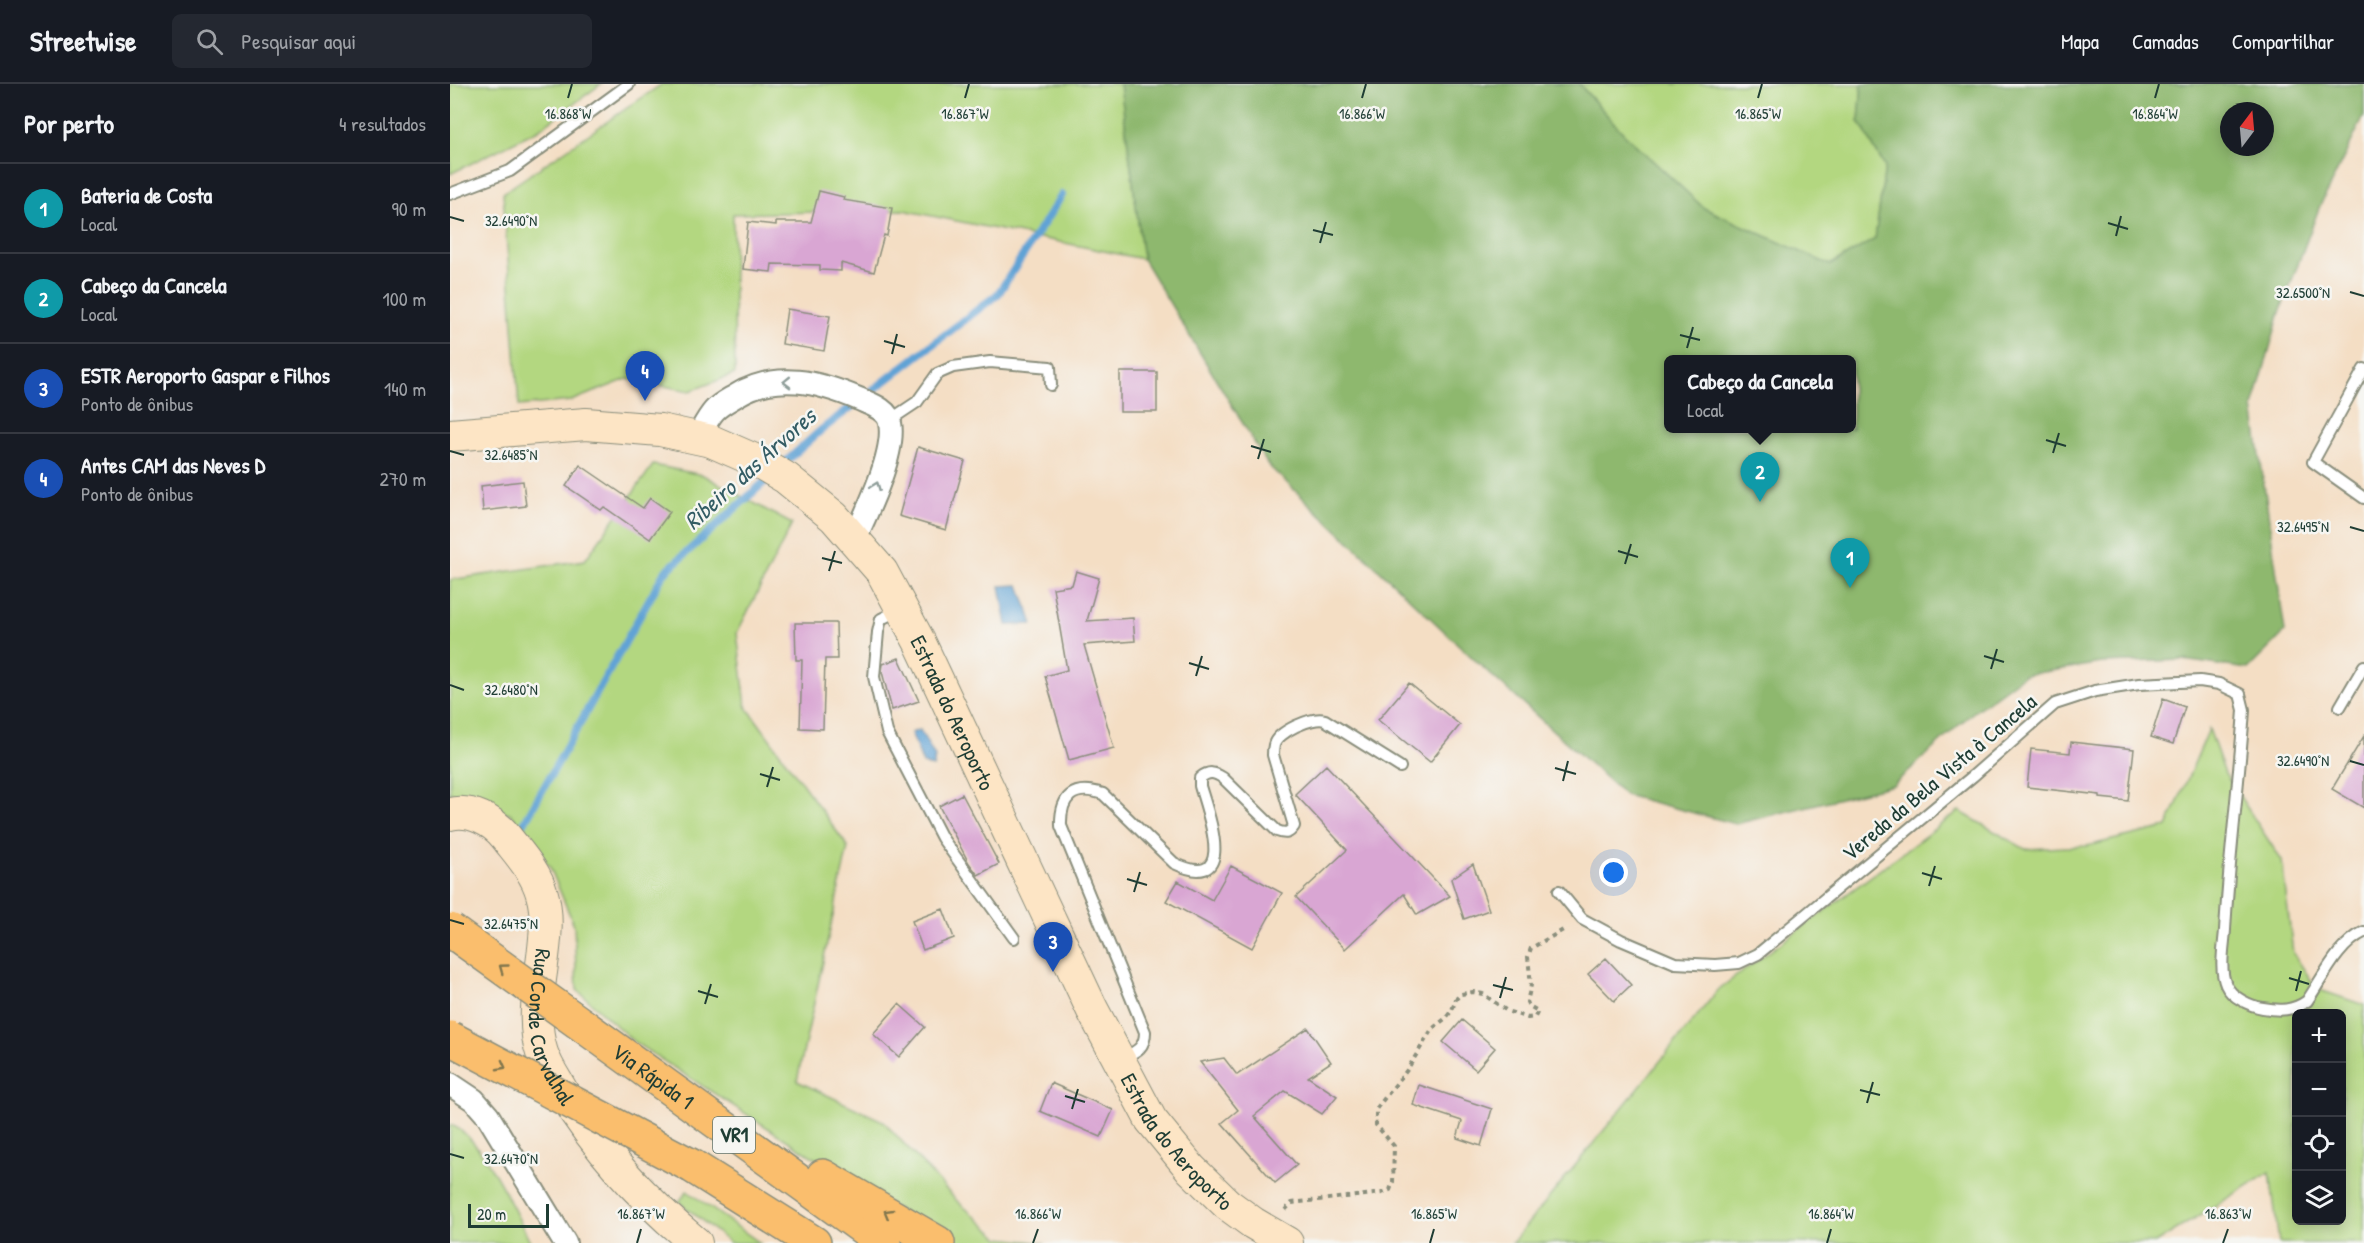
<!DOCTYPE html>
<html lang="pt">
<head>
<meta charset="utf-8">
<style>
  :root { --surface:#171b24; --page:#242831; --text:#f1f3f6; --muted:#9ea1a6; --line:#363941; --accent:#1a73e8 }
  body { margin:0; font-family:"Patrick Hand",sans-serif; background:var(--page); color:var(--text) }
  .controls { position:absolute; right:18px; bottom:18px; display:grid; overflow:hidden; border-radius:9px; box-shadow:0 3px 15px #0003 }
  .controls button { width:54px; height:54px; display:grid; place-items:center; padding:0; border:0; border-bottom:2px solid var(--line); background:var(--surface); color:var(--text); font:30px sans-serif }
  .compass { position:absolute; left:1770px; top:18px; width:54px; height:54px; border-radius:50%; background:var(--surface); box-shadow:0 3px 15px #0003; rotate:16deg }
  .scale { position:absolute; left:18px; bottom:15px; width:81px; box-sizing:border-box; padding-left:6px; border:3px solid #1f3d34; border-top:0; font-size:16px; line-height:21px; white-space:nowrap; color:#1f3d34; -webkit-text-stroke:4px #f6f6f2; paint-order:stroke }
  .you { position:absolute; left:1164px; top:789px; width:21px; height:21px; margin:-15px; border:4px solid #fff; border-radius:50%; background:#1a73e8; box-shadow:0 0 0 9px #1a73e833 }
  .badge { display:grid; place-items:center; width:39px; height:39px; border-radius:50%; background:var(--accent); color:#fff; font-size:20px; font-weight:700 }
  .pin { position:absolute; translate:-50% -50px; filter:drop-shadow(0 2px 3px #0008) }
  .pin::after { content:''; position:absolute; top:32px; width:21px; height:18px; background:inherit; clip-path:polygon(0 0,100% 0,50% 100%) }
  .popup { position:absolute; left:1214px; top:271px; width:192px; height:78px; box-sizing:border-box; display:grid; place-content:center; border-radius:9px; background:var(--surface); filter:drop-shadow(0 2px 4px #0005); font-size:20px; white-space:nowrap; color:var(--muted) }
  .popup b { font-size:22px; color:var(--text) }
  .popup::after { content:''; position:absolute; left:50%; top:100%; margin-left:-12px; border:12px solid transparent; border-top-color:var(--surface) }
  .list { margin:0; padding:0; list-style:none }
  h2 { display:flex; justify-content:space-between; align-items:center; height:78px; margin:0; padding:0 24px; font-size:26px }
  h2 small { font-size:20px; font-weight:400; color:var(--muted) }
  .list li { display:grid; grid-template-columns:39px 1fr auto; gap:18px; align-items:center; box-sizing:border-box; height:90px; padding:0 24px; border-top:2px solid var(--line) }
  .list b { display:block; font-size:22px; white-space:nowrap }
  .list p { margin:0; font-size:20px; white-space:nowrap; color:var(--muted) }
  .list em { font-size:20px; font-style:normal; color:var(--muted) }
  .icon { flex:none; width:33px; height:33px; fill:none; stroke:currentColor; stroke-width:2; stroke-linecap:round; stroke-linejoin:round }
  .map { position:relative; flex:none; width:1914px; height:1159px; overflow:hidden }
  header { display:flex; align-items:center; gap:36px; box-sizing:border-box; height:84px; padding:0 30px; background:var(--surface); border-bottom:2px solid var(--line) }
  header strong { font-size:28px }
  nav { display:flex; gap:33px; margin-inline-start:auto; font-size:21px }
  .search { width:420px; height:54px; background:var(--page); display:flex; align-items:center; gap:15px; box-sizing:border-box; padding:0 21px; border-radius:9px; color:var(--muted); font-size:22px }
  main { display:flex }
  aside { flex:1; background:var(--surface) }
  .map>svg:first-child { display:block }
  .green { fill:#b3d780; stroke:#698a5a; stroke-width:1.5; fill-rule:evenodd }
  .forest { fill:#8eb86e; stroke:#567a51; stroke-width:1.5; fill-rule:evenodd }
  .water { fill:#61a3d5; stroke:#407084; stroke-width:1.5 }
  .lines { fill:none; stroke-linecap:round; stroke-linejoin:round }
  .stream { stroke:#61a3d5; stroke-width:8 }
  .building { fill:#d9a6d3 }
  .service-casing { stroke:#8a8e7c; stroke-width:14 }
  .minor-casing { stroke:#8a8e7c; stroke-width:26 }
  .secondary-casing { stroke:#8a8e7c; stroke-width:34 }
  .trunk-casing { stroke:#8a8e7c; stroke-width:36 }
  .path { stroke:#8a8e7c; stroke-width:4; stroke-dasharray:4.5 4.5; stroke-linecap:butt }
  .service { stroke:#fff; stroke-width:10 }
  .minor { stroke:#fff; stroke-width:22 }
  .secondary { stroke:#fde5c5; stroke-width:32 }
  .trunk { stroke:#fabe6d; stroke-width:33 }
  .trunk-bridge-casing { stroke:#8a8e7c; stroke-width:36; stroke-linecap:butt }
  .trunk-bridge { stroke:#fabe6d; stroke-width:33 }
  .oneway { stroke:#8f9e9a }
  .oneway2 { stroke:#82774e }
  .ticks { fill:none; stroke:#1f3d34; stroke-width:2 }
  .labels { text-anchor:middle; stroke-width:5; stroke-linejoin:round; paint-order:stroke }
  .shield { fill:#f6f6f2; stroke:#60746d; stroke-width:1.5 }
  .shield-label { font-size:21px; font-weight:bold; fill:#1f3d34 }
  .street-label { font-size:22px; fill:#1f3d34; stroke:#f6f6f2 }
  .water-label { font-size:24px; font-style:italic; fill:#335c64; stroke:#f6f6f2 }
  .ticks-label { font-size:15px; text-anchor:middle; fill:#1f3d34; stroke:#f6f6f2; stroke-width:5; stroke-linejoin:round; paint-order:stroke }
</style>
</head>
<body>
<header>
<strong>Streetwise</strong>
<div class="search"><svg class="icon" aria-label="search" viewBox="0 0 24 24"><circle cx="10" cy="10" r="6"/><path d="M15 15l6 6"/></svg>Pesquisar aqui</div>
<nav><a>Mapa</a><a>Camadas</a><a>Compartilhar</a></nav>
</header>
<main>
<aside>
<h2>Por perto<small>4 resultados</small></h2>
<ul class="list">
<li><span class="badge" style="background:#0f9aa8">1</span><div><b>Bateria de Costa</b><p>Local</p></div><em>90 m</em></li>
<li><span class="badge" style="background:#0f9aa8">2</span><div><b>Cabeço da Cancela</b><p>Local</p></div><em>100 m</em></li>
<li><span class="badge" style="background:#1a4fb4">3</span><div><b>ESTR Aeroporto Gaspar e Filhos</b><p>Ponto de ônibus</p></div><em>140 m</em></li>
<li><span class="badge" style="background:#1a4fb4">4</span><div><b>Antes CAM das Neves D</b><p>Ponto de ônibus</p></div><em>270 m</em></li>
</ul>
</aside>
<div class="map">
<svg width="1914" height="1159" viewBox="0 0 1914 1159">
  <rect width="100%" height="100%" fill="#f6f6f2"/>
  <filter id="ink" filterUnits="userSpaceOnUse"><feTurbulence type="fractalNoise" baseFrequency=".0167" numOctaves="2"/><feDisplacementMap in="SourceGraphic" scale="12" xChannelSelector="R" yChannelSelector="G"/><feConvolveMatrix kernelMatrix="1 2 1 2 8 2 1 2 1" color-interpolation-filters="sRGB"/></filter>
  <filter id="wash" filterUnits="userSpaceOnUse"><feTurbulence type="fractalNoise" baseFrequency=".008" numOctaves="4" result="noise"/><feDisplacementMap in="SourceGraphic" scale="24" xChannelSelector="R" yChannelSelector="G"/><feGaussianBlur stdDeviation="1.35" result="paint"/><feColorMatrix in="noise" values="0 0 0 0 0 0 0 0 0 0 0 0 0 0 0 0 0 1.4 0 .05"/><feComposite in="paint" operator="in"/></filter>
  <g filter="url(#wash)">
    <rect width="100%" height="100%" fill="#f4dec4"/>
    <path class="green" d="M0,0H151L88,46L0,90Z
      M212,0H670L693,175L453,126L283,130L285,290L240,307L177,295L121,317L69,322L53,109Z
      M1129,0H1412L1409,37L1435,83L1425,156L1380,181L1254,125L1174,50Z
      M203,381L253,391L342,440L287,549L296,622L398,763L347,997L433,1037L506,1116L550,1154L595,1159H507L416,1107L184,958L127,906L124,841L100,783L61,730L7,710H0V496L135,476Z
      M1759,645L1775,690L1832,777L1843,869L1867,905L1914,921V1159H1829L1820,1088L1705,1159H1062L1269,905L1509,727L1575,765L1637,762L1717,743ZM1846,930H1892V1136H1846Z
      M0,1041C30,1048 66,1131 81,1159H0Z
      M237,1107L310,1159H280L229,1118Z"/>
    <path class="forest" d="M670,0H1129L1174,50L1254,124L1380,181L1425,155L1435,83L1409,37L1412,0H1914V32L1869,124L1830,228L1803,323L1835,548L1798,585L1733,576L1652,579L1574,591L1521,630L1443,701L1286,740L1175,711L1029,580L818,381L693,175ZM1779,27H1815V63H1779ZM1218,276H1402V344H1218Z"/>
    <path class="water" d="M569,501L583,540L557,541L550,502Z
      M470,646L485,673L483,683L473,680L461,649Z"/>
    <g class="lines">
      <path class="stream" d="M331,382L370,347L548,210L612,111
        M74,739L214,489L322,391"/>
    </g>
    <g id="blocks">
      <path class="building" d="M369,107L394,113L393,116L442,124L437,152L434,151L424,188L391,179V187L370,186V181L322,180L321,188L293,185L298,138L326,141V138H361Z
        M337,225L380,232L374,267L332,260Z
        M670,288H707V328H670Z
        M468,363L515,377L496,446L449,432Z
        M130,381L193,424L200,414L220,428L200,455L154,423L151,426L116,402Z
        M73,397L76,422L33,427L31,402Z
        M626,487L649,494L637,537L683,534L685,557L634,561L664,664L619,676L595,592L617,586L603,504L622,501Z
        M345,539H386L387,575H375L373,645L350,644L352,576H346Z
        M449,574L469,617L442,626L432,588L433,580Z
        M959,599L1010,641L980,678L928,636Z
        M1713,615L1735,623L1723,660L1701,653Z
        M1914,652V724L1882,705Z
        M1621,658L1684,665L1678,717L1650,714V711L1577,703L1581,665L1620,669Z
        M876,681L1000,812L967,831L954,810L895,865L846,813L897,766L845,710Z
        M512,710L549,780L528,791L519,779L489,722Z
        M1023,780L1039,826L1014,835L1001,795Z
        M781,782L832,809L802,864L716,817L728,797L762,816Z
        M493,825L504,854L473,866L462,837Z
        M1156,874L1181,901L1164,917L1138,890Z
        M449,920L475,943L449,973L423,950Z
        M1012,936L1045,964L1026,986L993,958Z
        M858,944L881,978L858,993L887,1012L872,1030L835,1007L804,1032L847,1081L825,1099L772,1039L788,1026L750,978L774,974L787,991Z
        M601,999L663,1026L651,1053L590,1027Z
        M969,1001L1042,1025L1031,1062L1007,1054L1012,1037L963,1021Z"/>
    </g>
  </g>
  <g filter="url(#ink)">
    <use href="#blocks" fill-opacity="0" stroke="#8a8e7c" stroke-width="1.5"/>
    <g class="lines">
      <g class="service-casing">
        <path id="service" d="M0,110L60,87L179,0
          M1914,285L1863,378L1914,414
          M440,336L467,318L487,290L503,283L540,278L600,283L601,301
          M449,526L431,535L428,548L424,593L437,648L492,754L564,854
          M1890,623L1914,582
          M1109,807L1132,835L1171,856L1225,879L1265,881L1289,879L1308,870L1523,692L1605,620L1645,607L1689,600L1750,597L1769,600L1790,610L1794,626C1789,700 1779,773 1775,846C1774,862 1769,885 1776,901C1781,913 1800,922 1813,924C1830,927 1843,927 1857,917C1873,894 1888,860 1914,848
          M671,975C685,968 695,965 695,948L611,742C610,713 623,700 653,710L724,779C789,810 758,730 750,702V694C759,687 764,688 773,694L827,747C835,750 839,750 844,742L823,671C823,668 823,665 824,661C827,648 862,632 875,636L950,683"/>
      </g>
      <g class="minor-casing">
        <path id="minor" d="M247,354C252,346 257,335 264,327C270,320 279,316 287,311C326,287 369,298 409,315C420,320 438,325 440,339C446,368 417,428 404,456
          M0,1000L24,1016L38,1032L115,1159"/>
      </g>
      <g class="secondary-casing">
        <g id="secondary">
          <path id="s1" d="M0,351L136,340L210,346L261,357L309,378L336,394L384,433L432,488L470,559L642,925L701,1036L741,1085L777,1120L803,1139L837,1159"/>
          <path id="s2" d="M0,730C20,725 44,737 56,753C70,771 86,788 92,810C106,857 75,920 92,969C97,984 106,996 113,1009C148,1066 195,1117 246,1159"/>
        </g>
      </g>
      <g class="trunk-casing">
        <g id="trunk">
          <path id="s3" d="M135,943L434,1159"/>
          <path d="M242,1082L364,1159"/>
          <path d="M373,1092L488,1159"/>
        </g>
      </g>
      <path class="path" d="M835,1126L842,1119L932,1109L940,1106L943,1098L944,1062L926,1041V1025L957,986L982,945L996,934L1002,926L1006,915L1011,910L1023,908L1033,910L1057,927L1078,934L1085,933L1088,927L1079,922L1077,918L1081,901L1078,873L1081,864L1115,845"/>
      <use href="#service" class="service"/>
      <use href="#minor" class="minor"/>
      <use href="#secondary" class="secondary"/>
      <use href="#trunk" class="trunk"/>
      <g class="trunk-bridge-casing">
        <path id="trunk-bridge" d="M0,846L135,943
          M0,954L242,1082"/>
      </g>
      <use href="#trunk-bridge" class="trunk-bridge"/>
    </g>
    <defs><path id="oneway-chevron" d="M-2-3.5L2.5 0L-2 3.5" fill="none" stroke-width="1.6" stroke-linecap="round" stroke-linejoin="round" transform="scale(1.5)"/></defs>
    <g class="oneway">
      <use href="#oneway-chevron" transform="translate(337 298) rotate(179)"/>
      <use href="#oneway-chevron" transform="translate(426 402) rotate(-69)"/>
    </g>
    <g class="oneway2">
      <use href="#oneway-chevron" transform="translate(53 884) rotate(-144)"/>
      <use href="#oneway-chevron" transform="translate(52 982) rotate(28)"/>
      <use href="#oneway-chevron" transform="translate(438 1129) rotate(-150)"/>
    </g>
  </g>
  <path class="ticks" d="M118,14L122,0M515,14L519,0M912,14L916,0M1308,14L1312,0M1705,14L1709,0M0,133L14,137M1658,139L1678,145M863,146L883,151M1666,152L1671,132M870,159L876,138M1900,208L1914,212M1230,251L1250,256M434,257L455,263M1237,264L1243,243M442,270L447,250M1596,356L1616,362M801,362L821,368M0,367L14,371M1603,369L1609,349M808,375L814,355M1900,443L1914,447M1168,467L1188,473M372,474L392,479M1175,480L1181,460M379,487L385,467M1534,572L1554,578M739,579L759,585M1541,585L1547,565M746,592L752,572M0,601L14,606M1900,677L1914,681M1105,684L1126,690M310,690L330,696M1113,697L1118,677M317,703L323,683M1472,789L1492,795M677,795L697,801M1479,802L1485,782M684,808L690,788M0,836L14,840M1839,894L1859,900M1043,901L1063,906M248,907L268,913M1846,907L1851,887M1050,914L1056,893M255,920L261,900M1410,1006L1430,1011M615,1012L635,1018M1417,1019L1423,998M622,1025L628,1005M0,1070L14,1074M187,1159L191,1145M583,1159L588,1145M980,1159L984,1145M1377,1159L1381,1145M1773,1159L1778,1145"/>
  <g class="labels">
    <rect class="shield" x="263" y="1033" width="42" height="36" rx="4.5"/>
    <g class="shield-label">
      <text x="284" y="1058">VR1</text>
    </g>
    <g class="street-label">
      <text dy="8" stroke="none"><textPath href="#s1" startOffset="639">Estrada do Aeroporto</textPath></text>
      <text transform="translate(1489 693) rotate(-40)" y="8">Vereda da Bela Vista à Cancela</text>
      <text dy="8" stroke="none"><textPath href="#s2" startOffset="268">Rua Conde Carvalhal</textPath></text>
      <text dy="8" stroke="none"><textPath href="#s3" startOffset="84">Via Rápida 1</textPath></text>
      <text dy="8" stroke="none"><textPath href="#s1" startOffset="1125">Estrada do Aeroporto</textPath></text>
    </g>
    <g class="water-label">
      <text transform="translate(300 385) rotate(-42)" y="8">Ribeiro das Árvores</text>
    </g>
  </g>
  <g class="ticks-label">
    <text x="118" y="35">16.868°W</text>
    <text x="515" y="35">16.867°W</text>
    <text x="912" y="35">16.866°W</text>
    <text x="1308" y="35">16.865°W</text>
    <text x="1705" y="35">16.864°W</text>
    <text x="61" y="142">32.6490°N</text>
    <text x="1853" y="214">32.6500°N</text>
    <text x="61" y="376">32.6485°N</text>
    <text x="1853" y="448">32.6495°N</text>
    <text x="61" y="611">32.6480°N</text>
    <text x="1853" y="682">32.6490°N</text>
    <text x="61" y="845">32.6475°N</text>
    <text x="61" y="1080">32.6470°N</text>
    <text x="191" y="1135">16.867°W</text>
    <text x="588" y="1135">16.866°W</text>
    <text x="984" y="1135">16.865°W</text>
    <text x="1381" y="1135">16.864°W</text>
    <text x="1778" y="1135">16.863°W</text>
  </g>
</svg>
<div class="controls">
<button>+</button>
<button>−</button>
<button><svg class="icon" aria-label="locate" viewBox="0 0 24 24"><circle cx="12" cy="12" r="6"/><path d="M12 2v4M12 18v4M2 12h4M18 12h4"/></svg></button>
<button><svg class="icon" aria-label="layers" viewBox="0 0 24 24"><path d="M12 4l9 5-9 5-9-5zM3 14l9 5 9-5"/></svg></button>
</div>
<svg class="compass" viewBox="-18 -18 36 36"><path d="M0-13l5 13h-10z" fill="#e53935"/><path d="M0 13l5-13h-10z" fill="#9ea1a6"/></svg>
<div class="scale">20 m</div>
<div class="you"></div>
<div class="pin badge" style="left:1400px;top:504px;background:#0f9aa8">1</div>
<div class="pin badge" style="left:1310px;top:418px;background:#0f9aa8">2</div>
<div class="popup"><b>Cabeço da Cancela</b>Local</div>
<div class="pin badge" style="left:603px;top:888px;background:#1a4fb4">3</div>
<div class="pin badge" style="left:195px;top:317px;background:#1a4fb4">4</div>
</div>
</main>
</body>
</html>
